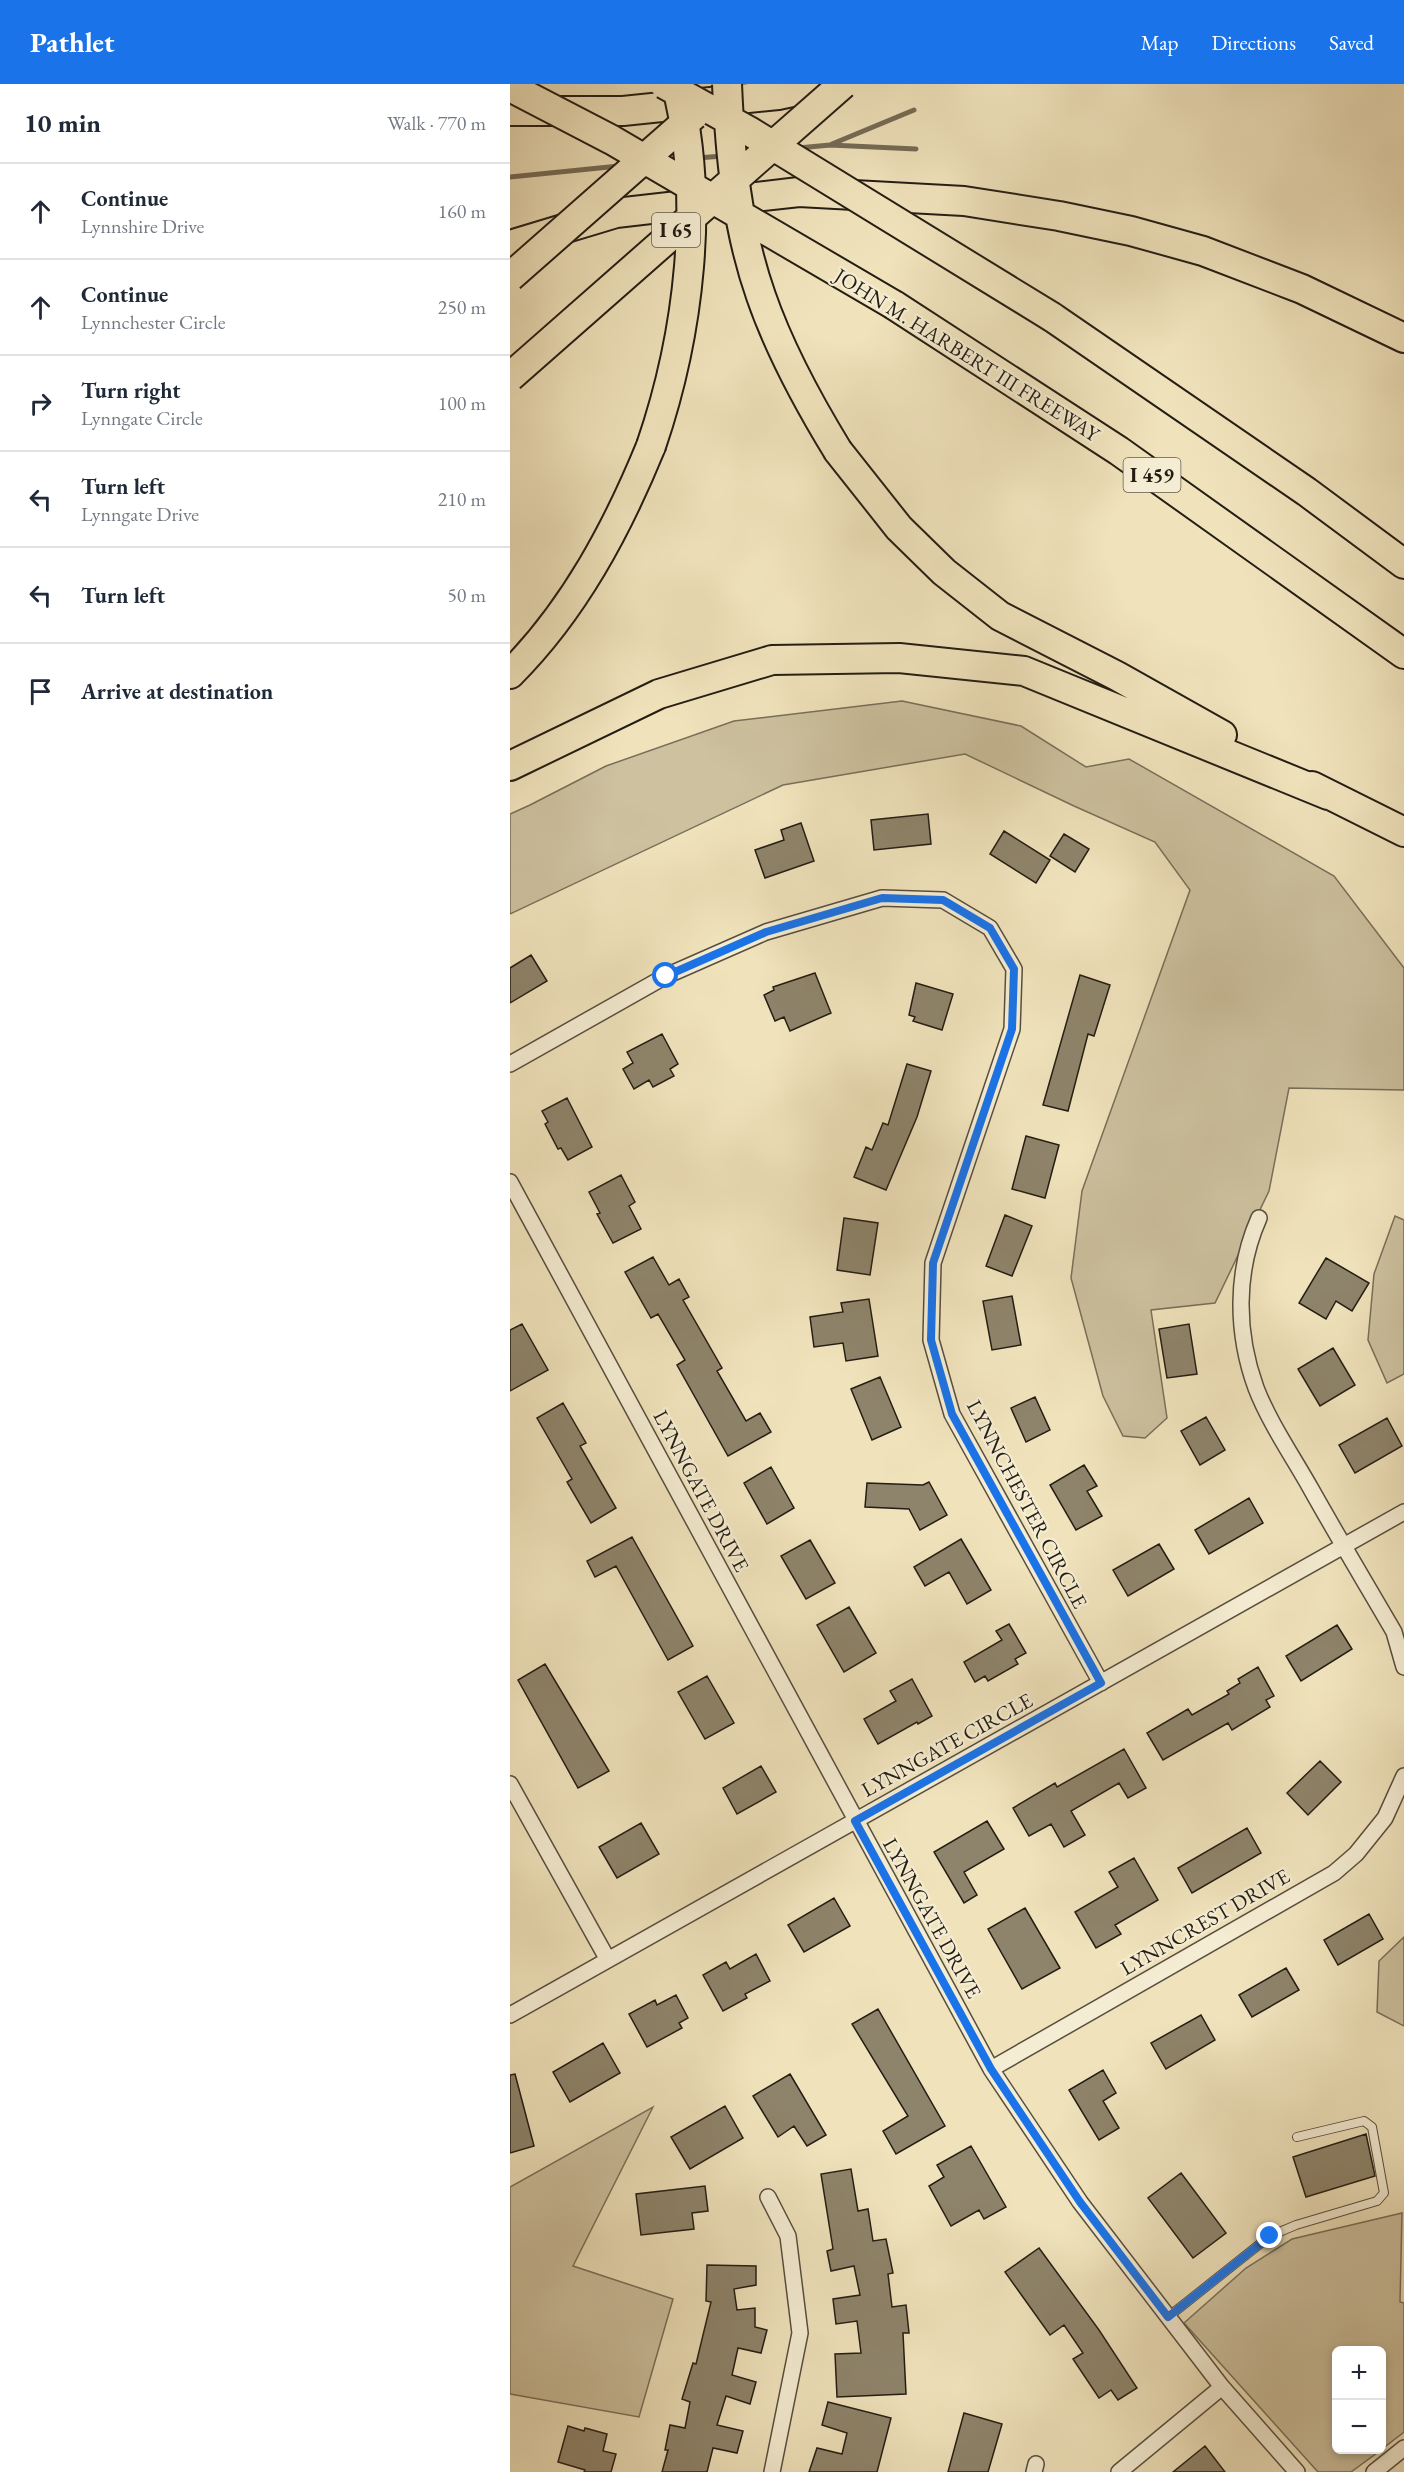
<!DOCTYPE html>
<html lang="en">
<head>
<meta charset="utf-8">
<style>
  :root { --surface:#fff; --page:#f6f6f7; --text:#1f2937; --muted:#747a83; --line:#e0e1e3; --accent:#1a73e8 }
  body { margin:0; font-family:"EB Garamond",serif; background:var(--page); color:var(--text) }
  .controls { position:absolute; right:18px; bottom:18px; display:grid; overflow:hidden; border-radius:9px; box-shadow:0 3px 9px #0003 }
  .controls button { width:54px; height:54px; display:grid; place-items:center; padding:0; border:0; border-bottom:2px solid var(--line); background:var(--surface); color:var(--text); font:30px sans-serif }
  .stop { position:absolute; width:18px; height:18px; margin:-14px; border:4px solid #1a73e8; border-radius:50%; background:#fff }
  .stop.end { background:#1a73e8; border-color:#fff; box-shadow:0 2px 6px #0008 }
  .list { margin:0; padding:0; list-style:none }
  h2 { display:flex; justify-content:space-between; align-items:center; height:78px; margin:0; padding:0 24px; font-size:26px }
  h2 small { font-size:20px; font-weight:400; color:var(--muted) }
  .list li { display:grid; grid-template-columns:39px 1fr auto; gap:18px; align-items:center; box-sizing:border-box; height:96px; padding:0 24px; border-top:2px solid var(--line) }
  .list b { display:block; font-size:22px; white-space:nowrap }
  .list p { margin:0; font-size:20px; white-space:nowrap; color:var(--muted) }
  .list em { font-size:20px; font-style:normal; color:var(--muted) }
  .icon { flex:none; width:33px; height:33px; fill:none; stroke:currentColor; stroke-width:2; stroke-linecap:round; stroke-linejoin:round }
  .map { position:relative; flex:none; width:894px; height:2388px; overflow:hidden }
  header { display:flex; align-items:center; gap:36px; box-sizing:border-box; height:84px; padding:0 30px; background:var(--accent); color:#fff }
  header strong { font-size:28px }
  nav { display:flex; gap:33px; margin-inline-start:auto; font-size:21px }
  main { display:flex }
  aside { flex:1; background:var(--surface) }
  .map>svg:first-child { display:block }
  .green { fill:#cdc19f; stroke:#786f5a; stroke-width:1.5 }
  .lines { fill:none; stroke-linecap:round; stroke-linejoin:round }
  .stream { stroke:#756c57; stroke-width:5 }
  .building { fill:#8e846b; stroke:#241d14; stroke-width:1.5 }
  .lane-casing { stroke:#574e3e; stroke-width:10 }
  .street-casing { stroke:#574e3e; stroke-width:18 }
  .highway-casing { stroke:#241d14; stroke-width:32 }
  .lane { stroke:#f5edd3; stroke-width:8 }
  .street { stroke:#f5edd3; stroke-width:15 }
  .highway { stroke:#f0e3bc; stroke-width:28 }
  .highway-bridge-casing { stroke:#241d14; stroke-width:32; stroke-linecap:butt }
  .highway-bridge { stroke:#f0e3bc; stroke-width:28 }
  .route { stroke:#1a73e8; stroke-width:8 }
  .labels { text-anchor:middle; stroke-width:4.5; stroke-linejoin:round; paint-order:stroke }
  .shield { fill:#f5edd3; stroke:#635b4d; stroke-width:1.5 }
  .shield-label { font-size:20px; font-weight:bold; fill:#241d14 }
  .street-label { font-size:21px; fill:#241d14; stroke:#f5edd3 }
</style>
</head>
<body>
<header>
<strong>Pathlet</strong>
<nav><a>Map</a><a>Directions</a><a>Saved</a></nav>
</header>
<main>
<aside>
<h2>10 min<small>Walk · 770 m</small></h2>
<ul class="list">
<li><svg class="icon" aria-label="ahead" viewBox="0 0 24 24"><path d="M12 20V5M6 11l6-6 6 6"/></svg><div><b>Continue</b><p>Lynnshire Drive</p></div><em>160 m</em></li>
<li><svg class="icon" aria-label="ahead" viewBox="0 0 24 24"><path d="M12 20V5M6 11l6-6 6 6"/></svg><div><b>Continue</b><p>Lynnchester Circle</p></div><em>250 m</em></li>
<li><svg class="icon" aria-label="right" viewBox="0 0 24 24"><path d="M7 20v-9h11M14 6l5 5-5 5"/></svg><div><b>Turn right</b><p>Lynngate Circle</p></div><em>100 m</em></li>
<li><svg class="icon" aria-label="left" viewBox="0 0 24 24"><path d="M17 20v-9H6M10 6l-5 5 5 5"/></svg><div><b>Turn left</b><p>Lynngate Drive</p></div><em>210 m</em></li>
<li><svg class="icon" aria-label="left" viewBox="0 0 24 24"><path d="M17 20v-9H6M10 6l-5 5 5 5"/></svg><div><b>Turn left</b></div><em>50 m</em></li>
<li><svg class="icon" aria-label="arrive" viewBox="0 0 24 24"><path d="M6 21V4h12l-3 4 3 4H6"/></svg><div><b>Arrive at destination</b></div></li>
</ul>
</aside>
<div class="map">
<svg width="894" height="2388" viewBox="0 0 894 2388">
  <rect width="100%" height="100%" fill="#f0e3bc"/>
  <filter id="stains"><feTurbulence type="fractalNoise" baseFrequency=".00333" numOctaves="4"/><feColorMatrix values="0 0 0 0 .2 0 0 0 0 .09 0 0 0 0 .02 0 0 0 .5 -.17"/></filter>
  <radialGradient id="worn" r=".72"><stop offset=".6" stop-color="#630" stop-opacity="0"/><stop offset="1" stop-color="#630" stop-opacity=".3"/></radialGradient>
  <path class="green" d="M392,617L511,642L576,683L619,675L824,792L894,884V1006L779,1004L759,1107L705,1219L641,1226L657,1334L635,1354L613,1352L593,1312L561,1194L572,1107L680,806L645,758L564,722L455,670L273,701L0,830V730L20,721L96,682L224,637Z
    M885,1132L894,1136V1290L877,1299L858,1256L864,1190Z
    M894,1853V1942L867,1928L869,1877Z
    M143,2023L63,2182L163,2215L129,2333L0,2310V2103Z
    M892,2129L890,2218L894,2219V2348L872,2365V2266H826V2366H871L841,2388H808L674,2239L736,2184L782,2155Z"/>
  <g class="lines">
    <path class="stream" d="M322,60L404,26
      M288,64L320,61L406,65
      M187,74L213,72
      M0,93L109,82"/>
  </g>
  <path class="building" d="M418,730L421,760L364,766L361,736Z
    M291,739L304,777L255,794L245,766L274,756L271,746Z
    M494,747L540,776L526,799L480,770Z
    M554,750L579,765L565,788L540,772Z
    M21,871L37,897L0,919V884Z
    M305,889L321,929L280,947L274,933L265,937L254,911L264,906L263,903Z
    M570,891L600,901L584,952L578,950L558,1027L533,1021Z
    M406,899L443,910L432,946L403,937L405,933L399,931Z
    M152,950L168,980L160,985L164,992L143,1003L139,996L124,1005L113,985L123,979L117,968Z
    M397,980L421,987L407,1033L376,1106L344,1093L356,1063L362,1066L373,1039L378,1041Z
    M57,1014L82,1063L58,1076L51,1064L48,1065L35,1040L38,1038L32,1027Z
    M516,1052L549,1061L535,1114L502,1105Z
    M111,1091L125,1118L119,1122L131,1145L103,1159L87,1130L90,1129L79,1108Z
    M495,1131L522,1142L502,1192L476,1182Z
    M334,1134L368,1139L360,1191L327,1186Z
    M143,1173L159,1201L169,1195L179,1213L173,1216L212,1284L207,1287L236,1337L250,1329L261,1348L218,1372L167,1281L175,1276L148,1230L141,1234L115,1188Z
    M816,1174L859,1199L842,1227L826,1217L816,1235L789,1219Z
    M502,1212L511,1261L482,1266L473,1217Z
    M359,1215L368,1272L336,1277L333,1259L304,1263L300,1233L333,1228L331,1219Z
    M12,1240L38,1286L0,1307V1246Z
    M679,1240L687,1290L657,1294L649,1245Z
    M823,1264L845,1301L810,1322L788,1285Z
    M370,1293L391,1343L362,1356L341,1305Z
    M525,1313L540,1346L516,1358L501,1324Z
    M53,1319L76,1359L70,1362L106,1424L81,1439L57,1398L62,1395L27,1334Z
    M696,1333L715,1366L690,1381L671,1347Z
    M877,1334L892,1362L845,1389L829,1361Z
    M574,1381L587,1402L577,1407L592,1432L566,1446L540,1401Z
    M261,1383L284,1424L257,1440L234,1399Z
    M419,1398L437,1431L410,1446L399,1425L355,1423L357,1399L413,1401Z
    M739,1414L753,1439L699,1470L685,1446Z
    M122,1453L183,1562L158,1576L106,1482L85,1493L77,1477Z
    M451,1455L481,1506L457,1520L439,1488L415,1502L404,1483Z
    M300,1456L325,1499L296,1515L271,1472Z
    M649,1460L664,1485L618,1512L603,1486Z
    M339,1523L366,1569L334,1588L307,1541Z
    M499,1540L516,1569L505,1575L508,1580L478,1597L475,1592L465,1598L454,1578L492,1556L486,1547Z
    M827,1541L842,1565L791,1597L776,1572Z
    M35,1580L99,1687L68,1704L8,1596Z
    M748,1583L764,1612L756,1616L760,1623L722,1646L718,1639L653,1676L637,1649L678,1625L682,1631L719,1610L717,1607L730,1599L728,1595Z
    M197,1592L224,1639L195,1655L168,1608Z
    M402,1595L422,1632L408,1640L407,1638L368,1660L354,1635L386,1617L380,1607Z
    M614,1665L636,1704L618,1714L609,1699L561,1727L575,1751L554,1763L541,1740L519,1752L503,1724L545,1699L547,1703Z
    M810,1677L831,1698L798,1731L777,1709Z
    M251,1682L266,1708L227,1730L213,1704Z
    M477,1737L494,1765L454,1788L467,1811L454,1819L424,1768Z
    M131,1739L149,1770L107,1794L89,1763Z
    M737,1744L751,1769L682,1809L668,1784Z
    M624,1774L648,1816L605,1841L611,1850L586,1864L565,1828L608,1803L599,1788Z
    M324,1814L340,1842L294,1868L278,1841Z
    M515,1824L550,1884L512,1905L478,1845Z
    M859,1830L873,1855L828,1881L814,1856Z
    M246,1870L260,1897L235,1910L237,1914L213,1927L193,1891L216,1878L220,1885Z
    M776,1884L789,1906L742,1933L729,1911Z
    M166,1911L178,1934L169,1939L172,1944L137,1963L119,1930L145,1916L147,1921Z
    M368,1925L435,2042L386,2070L373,2047L398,2032L342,1940Z
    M691,1931L705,1956L656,1985L641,1959Z
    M93,1959L110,1989L60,2018L43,1988Z
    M593,1986L606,2009L593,2017L609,2044L589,2056L559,2006Z
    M5,1990L24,2062L0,2069V1991Z
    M280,1990L316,2051L297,2062L284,2042L268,2053L243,2012Z
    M215,2022L233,2054L180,2085L161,2053Z
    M856,2050L865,2092L796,2113L783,2073Z
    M461,2062L496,2123L474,2135L469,2126L441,2142L419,2102L434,2093L427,2081Z
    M341,2085L348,2127L358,2125L363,2157L376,2155L383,2189L378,2190L382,2223L396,2221L399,2249H393L396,2310L327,2313L325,2270L351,2269L347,2237L326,2240L323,2215L350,2211L344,2182L321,2187L317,2167L323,2165L311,2090Z
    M671,2089L716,2149L683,2174L638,2114Z
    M195,2102L198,2127L182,2129L184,2145L131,2151L126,2110Z
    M529,2164L589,2246L627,2304L608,2316L601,2306L589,2314L563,2275L573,2269L554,2241L540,2251L495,2188Z
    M197,2181L246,2182V2201L224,2205L227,2226L245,2224V2243L257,2246L251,2269L228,2264L222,2291L246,2298L240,2320L216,2312L207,2341L233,2347L227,2369L203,2364L197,2388H152L158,2366H155L160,2341L175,2344L180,2318L172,2315L183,2279L186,2280L201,2218L196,2217Z
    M318,2318L381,2334L367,2388H299L307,2364L332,2370L337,2349L312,2341Z
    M454,2329L492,2340L478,2388H438Z
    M58,2342L74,2347L75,2344L97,2350L93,2367L106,2370L101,2388H74L75,2386L48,2378Z
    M695,2362L715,2388H663Z"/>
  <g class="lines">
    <g class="lane-casing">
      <path id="lane" d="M658,2233L760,2152L786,2141L867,2117L874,2109L862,2043L854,2037L787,2053"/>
    </g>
    <g class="street-casing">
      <path id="street" d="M0,980L156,892L256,848L372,814L433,816L480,844L504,885L502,945L423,1179L421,1256L442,1330L591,1599
        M0,1098L481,1985L570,2118L712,2303L787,2388
        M749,1134C725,1188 726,1249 746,1304C759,1338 783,1373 801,1405C828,1453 856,1500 884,1548L894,1583
        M0,1700L98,1876
        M0,1931L894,1428
        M481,1985L824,1789L846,1770L875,1734L894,1692
        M258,2113L278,2152L290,2249L262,2388
        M524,2388L526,2380
        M609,2388L712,2303
        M864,2388L894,2364"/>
    </g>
    <g class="highway-casing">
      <path id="highway" d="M0,27H113L268,11L320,0
        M0,161L106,129L289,108L454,117L549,132L621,147L693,167L792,205L894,254
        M384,221L609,367L894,570
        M542,233L797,408L894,480
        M328,367L389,444L434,488L490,532L607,592L712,651
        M0,590C64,526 107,445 141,362
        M0,682L149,610L262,576L389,574L514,587L818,711
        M802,702L894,748"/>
    </g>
    <use href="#lane" class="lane"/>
    <use href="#street" class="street"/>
    <use href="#highway" class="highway"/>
    <g class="highway-bridge-casing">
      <path id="highway-bridge" d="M154,0L239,47L542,233
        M217,0C220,71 227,144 251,212C270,267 298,318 328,367
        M0,3L102,56L384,221
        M0,193L184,31
        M0,293L333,0
        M141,362C179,251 196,115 166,0"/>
    </g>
    <use href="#highway-bridge" class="highway-bridge"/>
  </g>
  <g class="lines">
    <path class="route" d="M156,892L256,848L372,814L433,816L480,844L504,885L502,945L423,1179L421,1256L442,1330L591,1599L345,1737L481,1985L570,2118L658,2233L760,2152"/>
  </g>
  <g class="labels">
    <g class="shield">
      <rect x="142" y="129" width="48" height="34" rx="4.5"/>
      <rect x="613.5" y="374" width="57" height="34" rx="4.5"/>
    </g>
    <g class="shield-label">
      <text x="166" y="153">I 65</text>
      <text x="642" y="398">I 459</text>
    </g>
    <g class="street-label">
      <text transform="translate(457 271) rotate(32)" y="7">JOHN M. HARBERT III FREEWAY</text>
      <text transform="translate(191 1407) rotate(62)" y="7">LYNNGATE DRIVE</text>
      <text transform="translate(517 1420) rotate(62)" y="7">LYNNCHESTER CIRCLE</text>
      <text transform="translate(437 1661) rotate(-29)" y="7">LYNNGATE CIRCLE</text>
      <text transform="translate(422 1834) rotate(61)" y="7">LYNNGATE DRIVE</text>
      <text transform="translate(695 1838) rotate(-30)" y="7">LYNNCREST DRIVE</text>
    </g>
  </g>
  <rect width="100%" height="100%" filter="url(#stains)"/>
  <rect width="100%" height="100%" fill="url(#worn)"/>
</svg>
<div class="controls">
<button>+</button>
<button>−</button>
</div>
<div class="stop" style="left:156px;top:892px"></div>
<div class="stop end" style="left:760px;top:2152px"></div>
</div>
</main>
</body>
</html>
